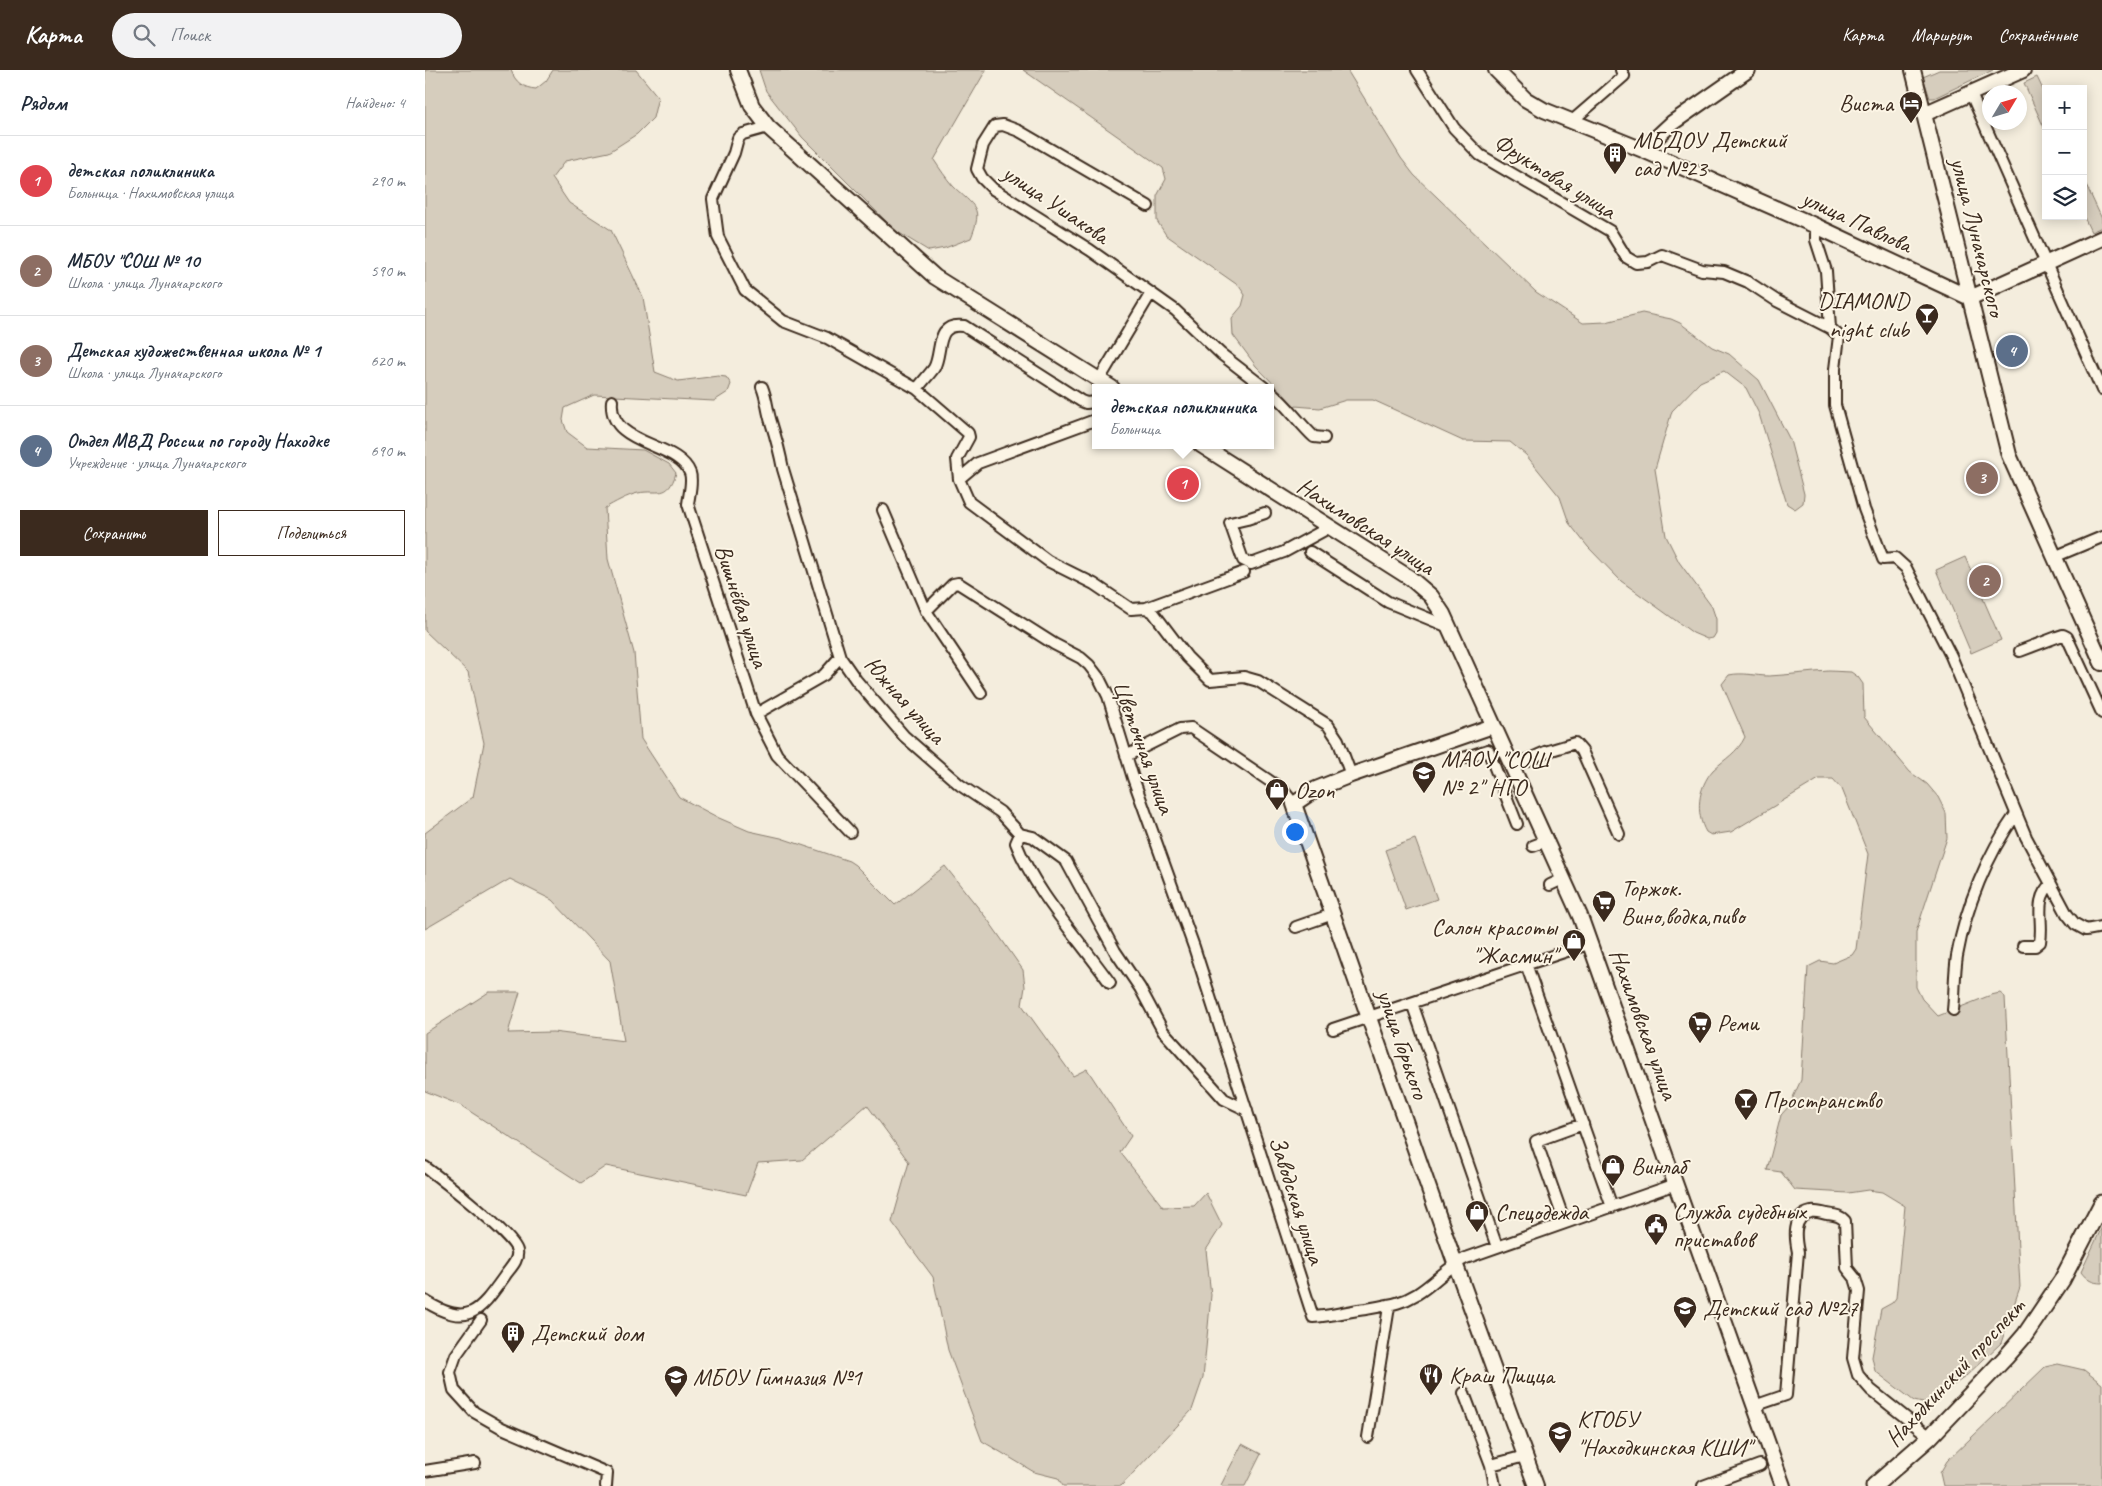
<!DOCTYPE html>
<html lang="ru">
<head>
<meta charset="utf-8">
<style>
  :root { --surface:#fff; --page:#f2f2f3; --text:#1f2937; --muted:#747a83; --line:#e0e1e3; --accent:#3b2a1e }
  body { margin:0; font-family:Caveat,sans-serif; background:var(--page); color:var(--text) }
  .controls { position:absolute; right:15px; top:15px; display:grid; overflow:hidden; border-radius:0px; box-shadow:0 2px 12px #0003 }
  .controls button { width:45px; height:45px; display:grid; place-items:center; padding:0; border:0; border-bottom:1px solid var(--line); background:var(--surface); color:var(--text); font:25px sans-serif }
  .compass { position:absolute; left:1557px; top:15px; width:45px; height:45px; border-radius:50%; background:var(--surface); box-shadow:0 2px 12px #0003; rotate:52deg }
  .you { position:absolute; left:869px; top:761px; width:18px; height:18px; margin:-12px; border:4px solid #fff; border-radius:50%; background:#1a73e8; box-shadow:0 0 0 8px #1a73e833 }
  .badge { display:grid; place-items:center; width:32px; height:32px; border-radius:50%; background:var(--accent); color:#fff; font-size:16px; font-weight:700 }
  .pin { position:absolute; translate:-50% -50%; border:2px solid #fff; box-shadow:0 1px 5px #0006 }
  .popup { position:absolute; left:667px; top:314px; width:182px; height:65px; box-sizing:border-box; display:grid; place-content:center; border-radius:0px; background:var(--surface); filter:drop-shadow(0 1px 4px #0005); font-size:16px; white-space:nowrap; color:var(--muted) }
  .popup b { font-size:19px; color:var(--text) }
  .popup::after { content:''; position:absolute; left:50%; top:100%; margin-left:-10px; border:10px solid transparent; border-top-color:var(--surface) }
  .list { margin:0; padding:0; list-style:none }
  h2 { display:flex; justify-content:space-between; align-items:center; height:65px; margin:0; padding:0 20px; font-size:21px }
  h2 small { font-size:16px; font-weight:400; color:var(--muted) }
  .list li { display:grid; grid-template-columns:32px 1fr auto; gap:15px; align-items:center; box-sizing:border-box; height:90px; padding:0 20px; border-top:1px solid var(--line) }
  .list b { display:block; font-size:19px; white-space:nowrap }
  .list p { margin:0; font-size:16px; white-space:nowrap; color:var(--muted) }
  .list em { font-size:16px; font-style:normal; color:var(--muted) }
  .actions { display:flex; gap:10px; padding:15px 20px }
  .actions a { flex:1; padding:11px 0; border:1px solid var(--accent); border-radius:0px; text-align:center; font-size:18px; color:var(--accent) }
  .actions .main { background:var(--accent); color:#fff }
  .icon { flex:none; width:28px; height:28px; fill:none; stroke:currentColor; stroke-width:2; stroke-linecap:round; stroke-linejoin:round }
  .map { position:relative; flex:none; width:1677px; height:1416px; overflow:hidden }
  header { display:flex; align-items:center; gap:30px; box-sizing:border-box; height:70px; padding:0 25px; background:var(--accent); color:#fff }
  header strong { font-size:24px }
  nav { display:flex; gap:28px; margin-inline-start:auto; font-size:18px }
  .search { width:350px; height:45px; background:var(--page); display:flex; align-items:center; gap:12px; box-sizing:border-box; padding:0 18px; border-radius:28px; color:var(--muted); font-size:19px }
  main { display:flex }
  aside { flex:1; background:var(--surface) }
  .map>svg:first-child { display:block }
  .green { fill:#d6cdbd; stroke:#887c6e }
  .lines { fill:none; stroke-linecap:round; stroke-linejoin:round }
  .street-casing { stroke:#3b2a1e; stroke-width:14 }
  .secondary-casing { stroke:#3b2a1e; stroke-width:18 }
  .primary-casing { stroke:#3b2a1e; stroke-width:19 }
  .street { stroke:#fcf5e5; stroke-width:10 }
  .secondary { stroke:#fcf5e5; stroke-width:14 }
  .primary { stroke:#fcf5e5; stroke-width:15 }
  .labels { text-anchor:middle; stroke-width:4; stroke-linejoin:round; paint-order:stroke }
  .poi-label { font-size:24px; fill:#3b2a1e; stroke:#fcf5e5; text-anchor:start }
  .street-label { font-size:24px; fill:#3b2a1e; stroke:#fcf5e5 }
</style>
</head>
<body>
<header>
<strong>Карта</strong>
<div class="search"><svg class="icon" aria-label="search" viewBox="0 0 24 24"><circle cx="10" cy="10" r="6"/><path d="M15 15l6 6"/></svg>Поиск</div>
<nav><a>Карта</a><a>Маршрут</a><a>Сохранённые</a></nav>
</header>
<main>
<aside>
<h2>Рядом<small>Найдено: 4</small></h2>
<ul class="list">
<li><span class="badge" style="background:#e0444e">1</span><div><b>детская поликлиника</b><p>Больница · Нахимовская улица</p></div><em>290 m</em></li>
<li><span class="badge" style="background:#8d6e63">2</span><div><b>МБОУ &quot;СОШ № 10</b><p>Школа · улица Луначарского</p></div><em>590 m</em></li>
<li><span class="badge" style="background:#8d6e63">3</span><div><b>Детская художественная школа № 1</b><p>Школа · улица Луначарского</p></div><em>620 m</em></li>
<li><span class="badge" style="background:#5c6f8a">4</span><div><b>Отдел МВД России по городу Находке</b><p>Учреждение · улица Луначарского</p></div><em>690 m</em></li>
</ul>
<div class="actions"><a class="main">Сохранить</a><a>Поделиться</a></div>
</aside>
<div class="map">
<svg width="1677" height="1416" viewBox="0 0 1677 1416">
  <rect width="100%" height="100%" fill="#f4eddd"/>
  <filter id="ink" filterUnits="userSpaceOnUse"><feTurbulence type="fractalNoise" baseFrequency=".02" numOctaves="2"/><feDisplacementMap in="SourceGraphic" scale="10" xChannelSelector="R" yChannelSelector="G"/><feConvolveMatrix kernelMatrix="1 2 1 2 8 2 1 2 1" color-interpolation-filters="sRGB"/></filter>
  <g filter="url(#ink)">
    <path class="green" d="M0,0H86C90,12 98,18 111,19L121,11L128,0H211L233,27L228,48L212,64L184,82L140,91L127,108L144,133L186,160L218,227L230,302L253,311L293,306L301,307L306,314L303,322L289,331L169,325L140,338L138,350L142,362L162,377L218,380L244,394L251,403C243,430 233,419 213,423C203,425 189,433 180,438L183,489L209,583L216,669L254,727L294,748L324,761L356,768L424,791L430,795L470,835L520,796L563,850L598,900L600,917L597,935L648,1006L662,999L706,1066L695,1082L738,1137L769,1136L781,1123L797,1155L781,1180L786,1225L781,1278L778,1308L767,1340L696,1416H638L633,1408L609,1402L557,1371L523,1280L508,1207L467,1152L484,1092L442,1035L377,1090L333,1093L321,1125L181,1096L156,1113L35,1035L0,1021V963L64,922H95L83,963L128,962L199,971L185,891L127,830L85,809L0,859V763L48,727L59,673L43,602L0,561Z
      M334,0H561L509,90C515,99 521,108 528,116C549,137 559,136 546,168L520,178L504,181L471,161L377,67L341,21Z
      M598,0H922L976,88L989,105L1111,222L1158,253L1181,252L1217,243L1246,249L1255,253L1287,277L1304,284L1320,298L1334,310L1365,370L1379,424L1378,433L1370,439L1362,434L1334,344L1321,318L1299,301L1275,312L1247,341L1230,399L1241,466L1254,492L1287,537L1291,549V563L1288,568L1282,569L1268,563L1196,511L1163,477L1144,453L1135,427L1101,385L1085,372L1038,371L948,330H921L895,338L870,336L831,296L808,265L807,248L817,236L820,225L814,216L741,165L732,151V126L741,109L738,98Z
      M1514,0H1568L1509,28H1505L1498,7Z
      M1612,7L1621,26V62L1599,13Z
      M1658,108L1677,149V157L1666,162L1658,145Z
      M1540,487L1576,570L1546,583L1511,500Z
      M1404,601L1426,602L1433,607L1438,614L1439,647L1485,702L1502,714L1513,727L1521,743L1522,768L1491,862V917L1497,929L1513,946L1566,925L1575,923L1580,927L1595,1217L1576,1273L1540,1307L1502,1334L1489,1331L1450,1301L1447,1287L1456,1239L1467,1233L1471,1228L1480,1136L1457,1122L1443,1120L1423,1123L1370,1120L1356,1102L1342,1100L1356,1045L1364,1036L1376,1010L1383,897L1395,891L1408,893L1427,885L1431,879L1443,784L1417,719L1408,709H1394L1306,762L1286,765L1281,762C1270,743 1273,717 1288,700C1301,688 1312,683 1320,667L1297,614L1304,605C1318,602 1330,606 1344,606C1364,605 1384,602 1404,601Z
      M990,769L1012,829L981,840L960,780Z
      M1677,1157V1213C1667,1213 1662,1210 1656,1202Z
      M1633,1294L1659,1300L1677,1314V1416H1518L1515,1403L1522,1391L1620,1297Z
      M817,1374L836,1384L820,1416H797L796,1415Z"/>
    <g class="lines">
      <g class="street-casing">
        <path id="street" d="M992,0L1029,58L1055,85L1185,161L1201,187L1211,193L1223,192L1237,185L1277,200L1299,202L1323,212L1352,231L1405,258
          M1546,24L1677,320
          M1147,51L1199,6L1196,0
          M343,57L318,64L313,68L309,83L288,129L293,167L320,220L358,251L402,268L492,319L543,363L544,367L532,389L534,409L544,432L623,491L669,514L706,539L721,538L728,542L762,587L785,610L819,607L833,611L903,655L913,670L926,705
          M723,136L594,61L578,55L570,56L558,75L552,99L557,108L568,119L665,180L726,223L750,240L796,284L840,318
          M1391,156V170L1401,201L1405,258L1414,266L1410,299V335L1439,439L1458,489L1470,488L1481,498L1526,586L1601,767L1642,844L1650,854L1661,860L1677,857
          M674,310L726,223
          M337,317C342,329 342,340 346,352C351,368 355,383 358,399L415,587L431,610L479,666L535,715L575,742L595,764
          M492,319C497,312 504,305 509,298C518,282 509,252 539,256L656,331L661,333L670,332
          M846,322C862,335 874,353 889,367L899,368
          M187,331C183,377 253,371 265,403C268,411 264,425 263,434L331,644L352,685L425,762
          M534,409L553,393L670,350
          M458,440L501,541L556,623
          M840,443L822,449L805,453L818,490L826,494L859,482L905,457
          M885,482L963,532L1024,557
          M1629,487L1677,467
          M721,538L819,502
          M501,541L528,514L533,513L629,574L656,588L664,595L674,608L683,626L708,708L769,877L888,1247C907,1246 923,1241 941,1239C961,1235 974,1235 992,1224C1010,1213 1022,1197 1041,1188L1251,1114
          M1595,581L1632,567L1638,565L1642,567L1677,643
          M331,644L399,605L415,587
          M703,685L755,659L766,658L858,720L869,734
          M1039,688L1063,680L1092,754
          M1087,697L1120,682L1150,673L1157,681L1194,764
          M595,764L608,767L641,791L690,881L715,918L738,961L799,1029L822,1040
          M595,764L591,773C610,822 654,869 685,913
          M1108,776L1121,771
          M1125,815L1138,809
          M871,857L908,844
          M1598,876H1610L1615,872C1619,850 1608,830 1626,814
          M1101,894L1187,1137
          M987,933L1072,1177
          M1528,940C1530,922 1529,904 1532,886C1541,836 1562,785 1591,744
          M908,959L1166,873
          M0,1097C15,1108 90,1166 92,1181C94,1191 84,1199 79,1207C54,1242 43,1258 0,1231
          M1140,1153L1111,1071L1158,1054
          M56,1250L31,1285L25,1302L29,1320L49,1342L77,1358L182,1403L181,1416
          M1039,1323L1066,1395L1070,1416
          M1329,1336L1361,1325L1373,1182C1370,1168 1367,1146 1386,1142C1390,1141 1397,1143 1402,1144C1409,1145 1415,1145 1420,1151L1422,1198L1430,1208L1434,1221L1428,1288L1433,1305L1446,1320L1505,1367
          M943,1367L964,1237
          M1066,1395L1100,1386
          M0,1401L50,1393
          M1278,1416L1335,1395"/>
      </g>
      <g class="secondary-casing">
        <path id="secondary" d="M313,0L327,36L343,57L510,207L687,318
          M1071,0L1100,29L1119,40L1218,80L1391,156L1545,228L1677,168
          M1488,0L1584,385L1677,593
          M1499,44L1598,0
          M1218,80L1247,53L1323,0
          M776,375L985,508L1006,526L1018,544L1155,846L1358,1416
          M1068,656L926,705L891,719L869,734L1030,1193L1111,1416"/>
      </g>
      <g class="primary-casing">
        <path id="primary" d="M1449,1416L1505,1367L1581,1287L1600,1265L1637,1210L1677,1133"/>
      </g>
      <use href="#street" class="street"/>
      <use href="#secondary" class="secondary"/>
      <use href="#primary" class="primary"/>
    </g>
  </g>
  <defs>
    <g id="hotel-pin" transform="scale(1.25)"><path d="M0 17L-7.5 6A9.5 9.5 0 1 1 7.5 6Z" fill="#3b2a1e" stroke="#fcf5e5"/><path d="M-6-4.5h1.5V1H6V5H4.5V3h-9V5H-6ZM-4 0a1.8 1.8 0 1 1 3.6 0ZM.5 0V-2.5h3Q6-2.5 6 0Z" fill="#fff"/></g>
    <g id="building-pin" transform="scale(1.25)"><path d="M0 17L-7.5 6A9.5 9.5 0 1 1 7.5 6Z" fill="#3b2a1e" stroke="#fcf5e5"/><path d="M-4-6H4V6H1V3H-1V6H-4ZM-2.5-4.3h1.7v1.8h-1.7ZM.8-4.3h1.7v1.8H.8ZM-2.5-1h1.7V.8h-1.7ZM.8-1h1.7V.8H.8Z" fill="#fff"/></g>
    <g id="bar-pin" transform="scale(1.25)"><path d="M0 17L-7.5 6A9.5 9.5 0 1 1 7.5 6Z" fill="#3b2a1e" stroke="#fcf5e5"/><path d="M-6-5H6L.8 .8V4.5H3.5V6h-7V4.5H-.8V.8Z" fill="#fff"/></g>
    <g id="school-pin" transform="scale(1.25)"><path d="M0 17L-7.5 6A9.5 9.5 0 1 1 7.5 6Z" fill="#3b2a1e" stroke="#fcf5e5"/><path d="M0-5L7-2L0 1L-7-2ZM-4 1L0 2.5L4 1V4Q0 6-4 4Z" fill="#fff"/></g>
    <g id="shop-pin" transform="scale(1.25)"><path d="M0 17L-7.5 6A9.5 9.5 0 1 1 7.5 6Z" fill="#3b2a1e" stroke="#fcf5e5"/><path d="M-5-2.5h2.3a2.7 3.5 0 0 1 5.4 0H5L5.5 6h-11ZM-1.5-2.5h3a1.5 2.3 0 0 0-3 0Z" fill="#fff"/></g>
    <g id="supermarket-pin" transform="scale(1.25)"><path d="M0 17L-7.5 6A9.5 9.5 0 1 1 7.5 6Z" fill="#3b2a1e" stroke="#fcf5e5"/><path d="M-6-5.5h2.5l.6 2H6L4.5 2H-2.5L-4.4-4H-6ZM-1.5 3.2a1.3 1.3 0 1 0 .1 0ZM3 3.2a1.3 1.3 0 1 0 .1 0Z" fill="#fff"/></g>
    <g id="civic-pin" transform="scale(1.25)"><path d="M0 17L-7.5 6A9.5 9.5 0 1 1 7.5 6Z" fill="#3b2a1e" stroke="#fcf5e5"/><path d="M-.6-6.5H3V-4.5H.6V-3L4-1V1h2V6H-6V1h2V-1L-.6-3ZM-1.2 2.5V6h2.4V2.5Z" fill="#fff"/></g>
    <g id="restaurant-pin" transform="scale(1.25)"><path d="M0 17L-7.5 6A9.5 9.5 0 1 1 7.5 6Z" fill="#3b2a1e" stroke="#fcf5e5"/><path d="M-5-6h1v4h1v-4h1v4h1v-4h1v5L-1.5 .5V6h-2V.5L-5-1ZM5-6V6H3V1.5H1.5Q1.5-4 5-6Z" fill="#fff"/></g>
  </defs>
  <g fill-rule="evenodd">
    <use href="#hotel-pin" x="1486" y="33"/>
    <use href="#building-pin" x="1190" y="84"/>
    <use href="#bar-pin" x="1502" y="245"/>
    <use href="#school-pin" x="999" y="703"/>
    <use href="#shop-pin" x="852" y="720"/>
    <use href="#supermarket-pin" x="1179" y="832"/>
    <use href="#shop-pin" x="1149" y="871"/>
    <use href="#supermarket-pin" x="1275" y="953"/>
    <use href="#bar-pin" x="1321" y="1030"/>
    <use href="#shop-pin" x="1188" y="1096"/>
    <use href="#shop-pin" x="1052" y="1142"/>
    <use href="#civic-pin" x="1231" y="1155"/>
    <use href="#school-pin" x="1260" y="1238"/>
    <use href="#building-pin" x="88" y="1263"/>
    <use href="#restaurant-pin" x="1006" y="1305"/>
    <use href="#school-pin" x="251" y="1307"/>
    <use href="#school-pin" x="1135" y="1363"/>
  </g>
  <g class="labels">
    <g class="poi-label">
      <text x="1468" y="41" text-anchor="end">Виста</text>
      <text x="1208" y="78">МБДОУ Детский<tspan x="1208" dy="28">сад №23</tspan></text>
      <text x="1484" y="239" text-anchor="end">DIAMOND<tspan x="1484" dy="28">night club</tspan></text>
      <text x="1016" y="697">МАОУ "СОШ<tspan x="1016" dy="28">№ 2" НГО</tspan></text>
      <text x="870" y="728">Ozon</text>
      <text x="1196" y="826">Торжок.<tspan x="1196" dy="28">Вино,водка,пиво</tspan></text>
      <text x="1132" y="865" text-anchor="end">Салон красоты<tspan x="1132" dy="28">"Жасмин"</tspan></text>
      <text x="1292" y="961">Реми</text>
      <text x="1338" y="1038">Пространство</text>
      <text x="1206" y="1104">Винлаб</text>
      <text x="1248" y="1149">Служба судебных<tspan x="1248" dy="28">приставов</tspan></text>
      <text x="1070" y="1150">Спецодежда</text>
      <text x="1278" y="1246">Детский сад №27</text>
      <text x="106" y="1271">Детский дом</text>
      <text x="1024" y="1313">Краш Пицца</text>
      <text x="268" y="1315">МБОУ Гимназия №1</text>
      <text x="1152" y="1357">КГОБУ<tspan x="1152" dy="28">"Находкинская КШИ"</tspan></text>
    </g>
    <g class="street-label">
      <text transform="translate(1130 106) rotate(32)" y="8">Фруктовая улица</text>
      <text transform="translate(631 134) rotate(34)" y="8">улица Ушакова</text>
      <text transform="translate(1432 151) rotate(25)" y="8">улица Павлова</text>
      <text transform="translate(1553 167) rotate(76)" y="8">улица Луначарского</text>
      <text transform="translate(941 456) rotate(33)" y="8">Нахимовская улица</text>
      <text transform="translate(317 536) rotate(72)" y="8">Вишнёвая улица</text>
      <text transform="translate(480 630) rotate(48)" y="8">Южная улица</text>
      <text transform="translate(719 677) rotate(70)" y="8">Цветочная улица</text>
      <text transform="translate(1219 954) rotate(70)" y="8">Нахимовская улица</text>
      <text transform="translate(978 974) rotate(71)" y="8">улица Горького</text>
      <text transform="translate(872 1130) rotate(72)" y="8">Заводская улица</text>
      <text transform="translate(1530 1302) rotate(-47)" y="8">Находкинский проспект</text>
    </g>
  </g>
</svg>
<div class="controls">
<button>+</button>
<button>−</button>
<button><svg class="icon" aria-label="layers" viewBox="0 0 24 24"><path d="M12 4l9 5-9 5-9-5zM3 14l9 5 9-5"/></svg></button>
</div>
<svg class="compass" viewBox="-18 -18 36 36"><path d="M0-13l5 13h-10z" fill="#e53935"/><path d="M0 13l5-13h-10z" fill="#747a83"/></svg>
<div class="you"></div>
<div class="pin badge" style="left:758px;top:414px;background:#e0444e">1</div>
<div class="popup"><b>детская поликлиника</b>Больница</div>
<div class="pin badge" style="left:1560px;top:511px;background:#8d6e63">2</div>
<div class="pin badge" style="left:1557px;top:408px;background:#8d6e63">3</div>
<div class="pin badge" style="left:1587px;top:281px;background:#5c6f8a">4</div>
</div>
</main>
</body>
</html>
